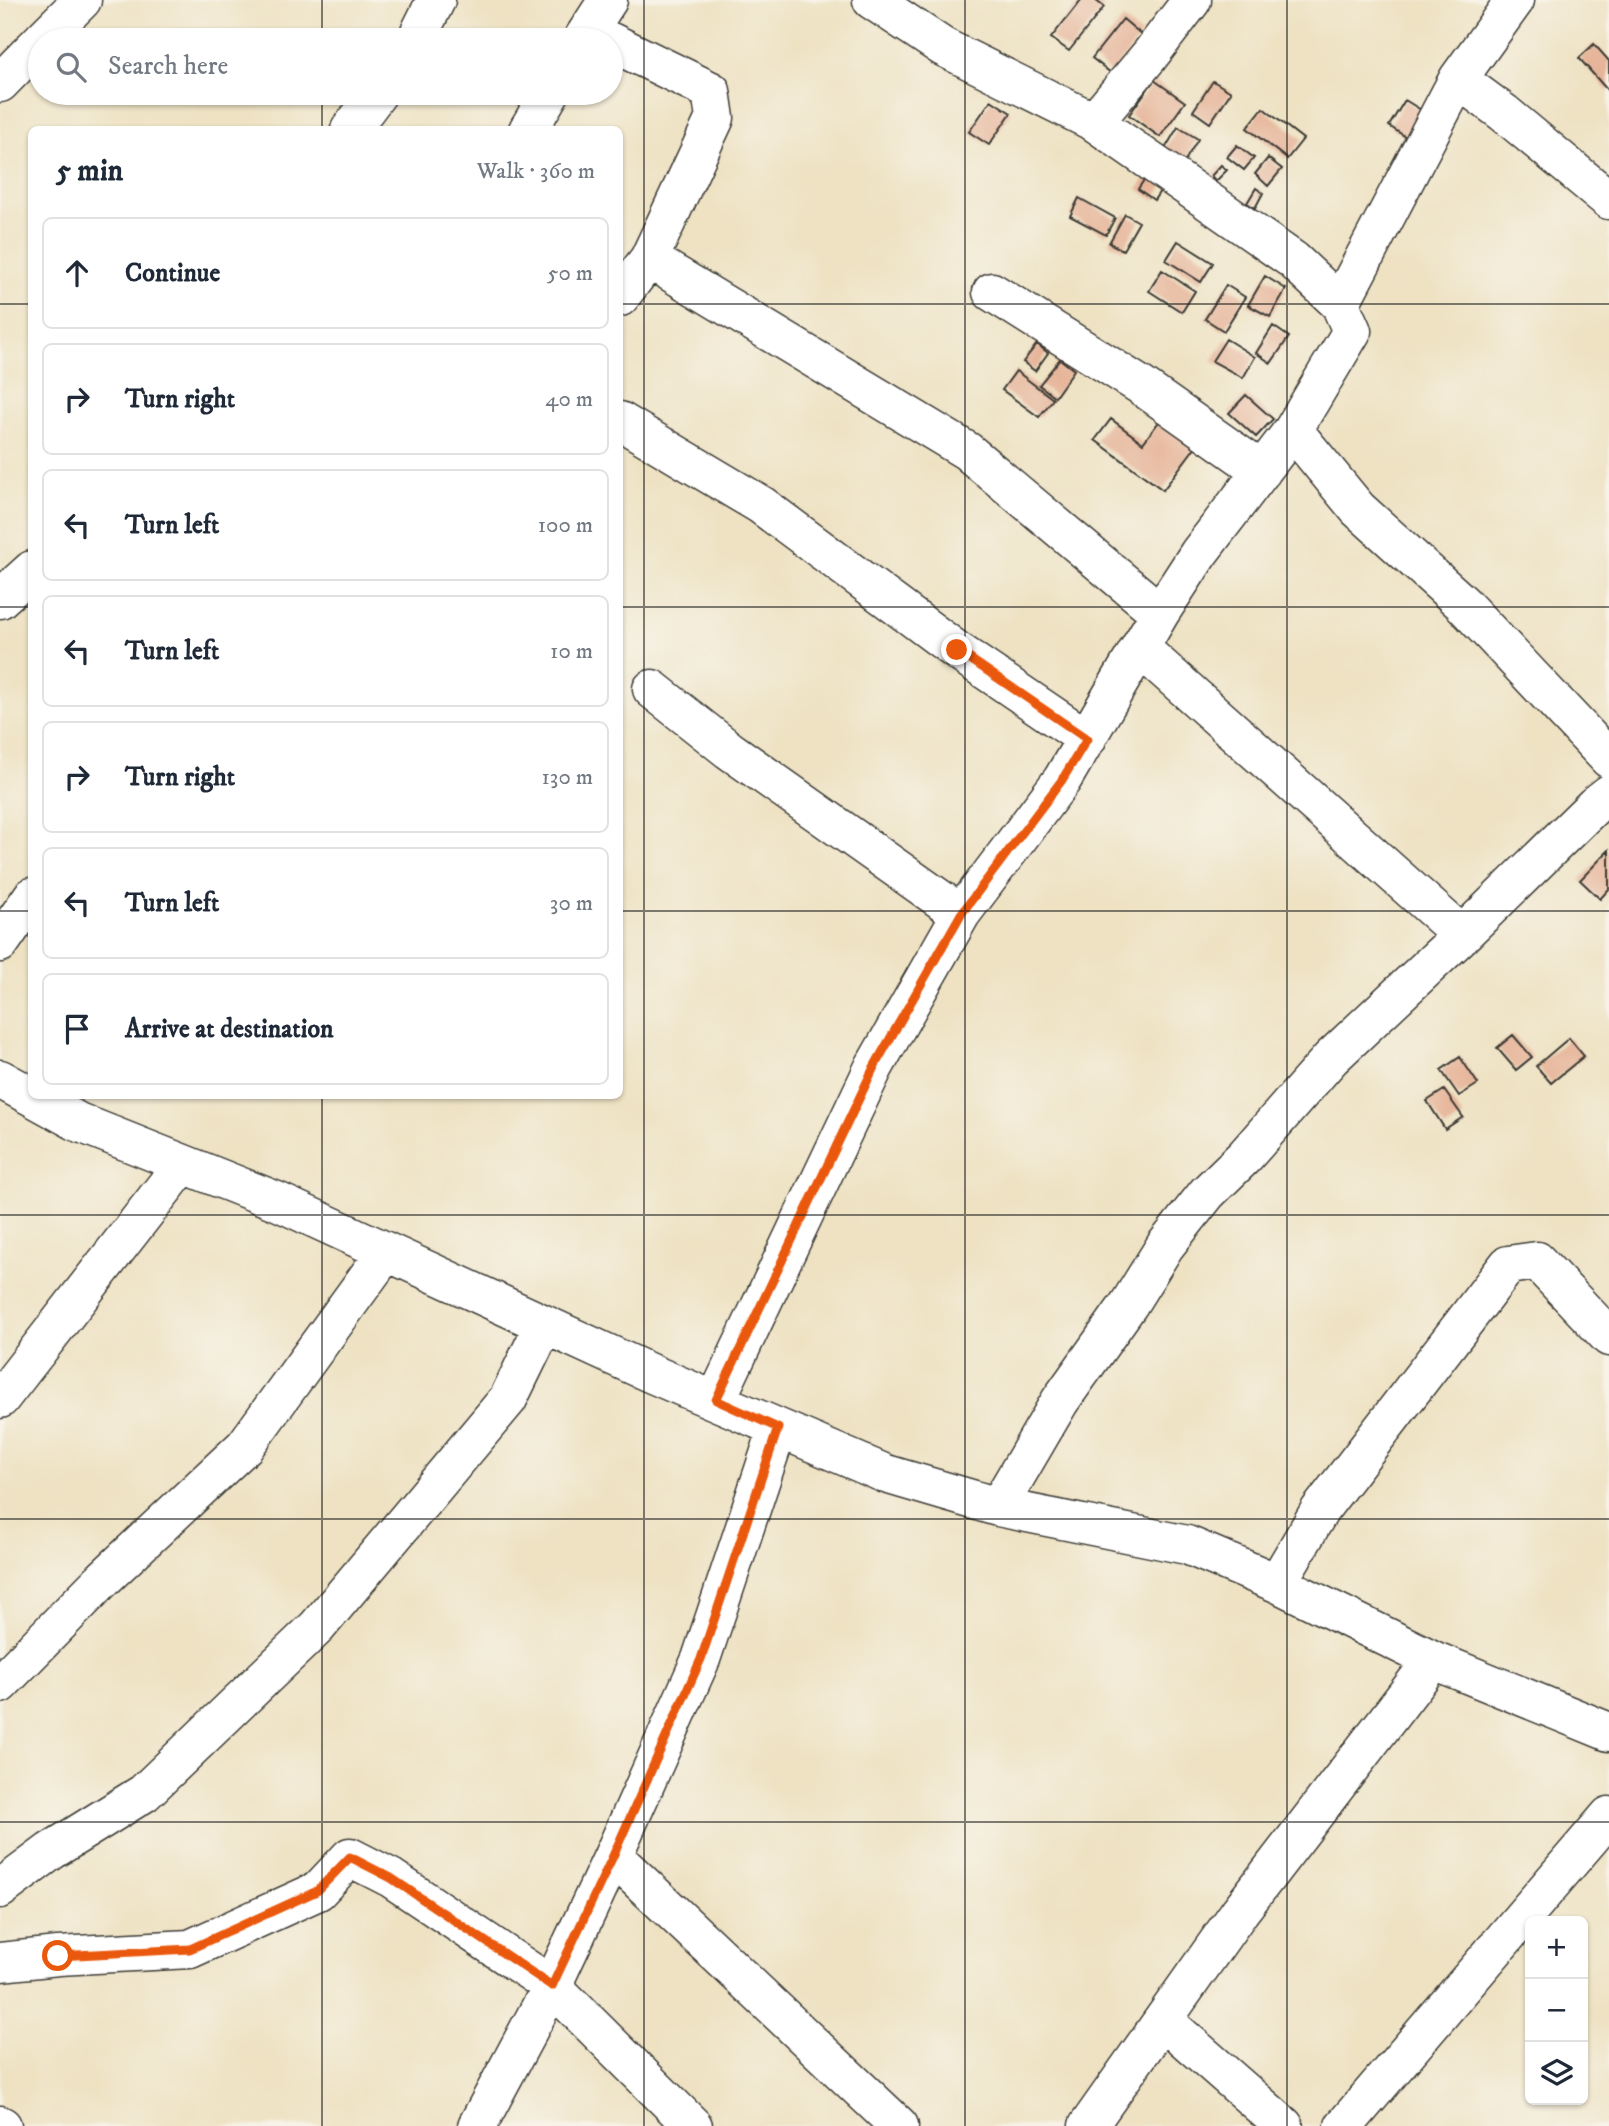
<!DOCTYPE html>
<html lang="en">
<head>
<meta charset="utf-8">
<style>
  :root { --surface:#fff; --page:#f2f2f3; --text:#1f2937; --muted:#747a83; --line:#e0e1e3 }
  body { margin:0; font-family:"IM FELL DW Pica",serif; background:var(--page); color:var(--text) }
  .controls { position:absolute; right:21px; bottom:21px; display:grid; overflow:hidden; border-radius:10px; box-shadow:0 2px 5px #0004 }
  .controls button { width:63px; height:63px; display:grid; place-items:center; padding:0; border:0; border-bottom:2px solid var(--line); background:var(--surface); color:var(--text); font:35px sans-serif }
  .stop { position:absolute; width:21px; height:21px; margin:-16px; border:5px solid #ea580c; border-radius:50%; background:#fff }
  .stop.end { background:#ea580c; border-color:#fff; box-shadow:0 2px 7px #0008 }
  .list { margin:0; padding:0; list-style:none }
  h2 { display:flex; justify-content:space-between; align-items:center; height:91px; margin:0; padding:0 28px; font-size:30px }
  h2 small { font-size:23px; font-weight:400; color:var(--muted) }
  .list li { display:grid; grid-template-columns:46px 1fr auto; gap:21px; align-items:center; box-sizing:border-box; height:112px; margin:0 14px 14px; padding:0 14px; border:2px solid var(--line); border-radius:10px }
  .list b { display:block; font-size:26px; white-space:nowrap }
  .list em { font-size:23px; font-style:normal; color:var(--muted) }
  .icon { flex:none; width:38px; height:38px; fill:none; stroke:currentColor; stroke-width:2; stroke-linecap:round; stroke-linejoin:round }
  .map { position:relative; flex:none; width:1609px; height:2126px; overflow:hidden }
  .search { position:absolute; background:var(--surface); box-shadow:0 2px 5px #0004; left:28px; top:28px; width:595px; height:77px; display:flex; align-items:center; gap:18px; box-sizing:border-box; padding:0 24px; border-radius:38px; color:var(--muted); font-size:26px }
  .panel { position:absolute; background:var(--surface); box-shadow:0 2px 5px #0004; left:28px; top:126px; width:595px; height:973px; border-radius:10px }
  .map>svg:first-child { display:block }
  .building { fill:#e6b498 }
  .lines { fill:none; stroke-linecap:round; stroke-linejoin:round }
  .minor-casing { stroke:#3c3a35; stroke-width:41 }
  .minor { stroke:#fff; stroke-width:38 }
  .route { stroke:#ea580c; stroke-width:9 }
  .grid { fill:none; stroke:#1c1c1c; stroke-width:2; stroke-opacity:0.55 }
</style>
</head>
<body>
<div class="map">
<svg width="1609" height="2126" viewBox="0 0 1609 2126">
  <rect width="100%" height="100%" fill="#f7f3e8"/>
  <filter id="ink" filterUnits="userSpaceOnUse"><feTurbulence type="fractalNoise" baseFrequency=".0143" numOctaves="2"/><feDisplacementMap in="SourceGraphic" scale="14" xChannelSelector="R" yChannelSelector="G"/><feConvolveMatrix kernelMatrix="1 2 1 2 8 2 1 2 1" color-interpolation-filters="sRGB"/></filter>
  <filter id="wash" filterUnits="userSpaceOnUse"><feTurbulence type="fractalNoise" baseFrequency=".00686" numOctaves="4" result="noise"/><feDisplacementMap in="SourceGraphic" scale="28" xChannelSelector="R" yChannelSelector="G"/><feGaussianBlur stdDeviation="1.57" result="paint"/><feColorMatrix in="noise" values="0 0 0 0 0 0 0 0 0 0 0 0 0 0 0 0 0 1.4 0 .05"/><feComposite in="paint" operator="in"/></filter>
  <g filter="url(#wash)">
    <rect width="100%" height="100%" fill="#eee2c3"/>
    <g id="blocks">
      <path class="building" d="M1081,0H1095L1104,7L1069,51L1051,38Z
        M1123,19L1142,35L1111,73L1092,58Z
        M1594,44L1609,61V92L1579,58Z
        M1154,80L1185,102L1160,137L1129,115Z
        M1213,81L1231,92L1210,123L1193,111Z
        M991,100L1011,113L989,145L969,132Z
        M1405,100L1426,113L1409,139L1389,126Z
        M1263,108L1303,139L1287,159L1247,128Z
        M1178,127L1198,139L1183,164L1163,152Z
        M1237,145L1254,158L1244,170L1227,157Z
        M1268,158L1282,169L1268,186L1255,174Z
        M1221,165L1227,170L1216,181L1211,176Z
        M1152,168L1168,179L1154,200L1138,189Z
        M1256,188L1263,193L1255,208L1247,203Z
        M1079,198L1115,218L1106,235L1070,216Z
        M1125,214L1139,222L1123,250L1109,243Z
        M1178,241L1213,263L1201,282L1166,260Z
        M1162,270L1195,291L1182,312L1149,291Z
        M1265,276L1286,289L1270,317L1248,305Z
        M1226,285L1245,297L1224,331L1205,319Z
        M1273,326L1289,337L1271,363L1256,353Z
        M1226,339L1255,357L1243,378L1212,361Z
        M1037,344L1048,353L1035,371L1023,362Z
        M1060,359L1074,370L1055,397L1039,385Z
        M1016,371L1053,399L1039,417L1002,390Z
        M1246,395L1273,419L1256,437L1229,413Z
        M1164,415L1199,442L1163,490L1095,440L1111,419L1143,443Z
        M1609,850V889L1600,899L1580,880Z
        M1513,1035L1532,1057L1516,1070L1497,1048Z
        M1569,1038L1584,1056L1551,1083L1536,1066Z
        M1460,1057L1478,1084L1459,1096L1441,1070Z
        M1444,1090L1463,1117L1445,1129L1427,1101Z"/>
    </g>
  </g>
  <g filter="url(#ink)">
    <use href="#blocks" fill-opacity="0" stroke="#3c3a35" stroke-width="2"/>
    <g class="lines">
      <g class="minor-casing">
        <path id="minor" d="M42,40L82,0
          M416,40L436,0
          M582,40L608,0
          M611,42L711,91L715,118L649,259L620,297
          M1458,79L1515,0
          M0,83L40,42
          M1094,122L1150,55L1192,0
          M350,130L378,93
          M528,130L550,93
          M649,259L967,451L1160,613
          M992,292L1140,385L1262,471
          M1340,304L1458,79L1504,113L1609,200
          M620,421L761,505L956,650L1087,739
          M1293,430L1358,509L1462,603L1609,759
          M0,599L32,570
          M1140,648L1462,935
          M652,689L729,750L961,914
          M0,943L32,897
          M0,1079L78,1122L279,1202L650,1373L886,1474L998,1507L1187,1545L1277,1583L1433,1660L1609,1732
          M0,1399L183,1164
          M716,1400L874,1067L961,914L1062,780L1160,613L1199,553L1293,430L1352,331L1340,304L1293,260L1094,122L943,47L872,0
          M998,1507L1060,1401L1129,1304L1165,1246L1207,1193L1245,1156L1331,1058L1462,935L1595,805L1609,794
          M1277,1583L1320,1510L1508,1265L1537,1261L1609,1337
          M0,1684L101,1581L245,1446L386,1252
          M613,1856L899,2126
          M0,1889L51,1851L144,1793L317,1627L508,1399L544,1325
          M0,1962L58,1956L190,1949L318,1891L350,1857L391,1878L552,1986L693,2126
          M1163,2020L1284,2126
          M0,2125L2,2126
          M477,2126L552,1986L613,1856L701,1659L778,1428
          M1088,2126L1240,1911L1433,1660
          M1344,2126L1609,1816"/>
      </g>
      <use href="#minor" class="minor"/>
    </g>
  </g>
  <g class="lines" filter="url(#ink)">
    <path class="route" d="M58,1956L190,1949L317,1891L350,1857L391,1878L552,1986L613,1856L701,1659L778,1428L716,1400L874,1067L961,914L1062,780L1087,739L957,650"/>
  </g>
  <path class="grid" d="M322,0V40M644,0V2126M965,0V2126M1287,0V2126M322,93V130M0,304H32M620,304H1609M0,607H32M620,607H1609M0,911H32M620,911H1609M322,1096V2126M0,1215H1609M0,1519H1609M0,1822H1609"/>
</svg>
<div class="controls">
<button>+</button>
<button>−</button>
<button><svg class="icon" aria-label="layers" viewBox="0 0 24 24"><path d="M12 4l9 5-9 5-9-5zM3 14l9 5 9-5"/></svg></button>
</div>
<div class="stop" style="left:58px;top:1956px"></div>
<div class="stop end" style="left:957px;top:650px"></div>
<div class="search"><svg class="icon" aria-label="search" viewBox="0 0 24 24"><circle cx="10" cy="10" r="6"/><path d="M15 15l6 6"/></svg>Search here</div>
<section class="panel">
<h2>5 min<small>Walk · 360 m</small></h2>
<ul class="list">
<li><svg class="icon" aria-label="ahead" viewBox="0 0 24 24"><path d="M12 20V5M6 11l6-6 6 6"/></svg><div><b>Continue</b></div><em>50 m</em></li>
<li><svg class="icon" aria-label="right" viewBox="0 0 24 24"><path d="M7 20v-9h11M14 6l5 5-5 5"/></svg><div><b>Turn right</b></div><em>40 m</em></li>
<li><svg class="icon" aria-label="left" viewBox="0 0 24 24"><path d="M17 20v-9H6M10 6l-5 5 5 5"/></svg><div><b>Turn left</b></div><em>100 m</em></li>
<li><svg class="icon" aria-label="left" viewBox="0 0 24 24"><path d="M17 20v-9H6M10 6l-5 5 5 5"/></svg><div><b>Turn left</b></div><em>10 m</em></li>
<li><svg class="icon" aria-label="right" viewBox="0 0 24 24"><path d="M7 20v-9h11M14 6l5 5-5 5"/></svg><div><b>Turn right</b></div><em>130 m</em></li>
<li><svg class="icon" aria-label="left" viewBox="0 0 24 24"><path d="M17 20v-9H6M10 6l-5 5 5 5"/></svg><div><b>Turn left</b></div><em>30 m</em></li>
<li><svg class="icon" aria-label="arrive" viewBox="0 0 24 24"><path d="M6 21V4h12l-3 4 3 4H6"/></svg><div><b>Arrive at destination</b></div></li>
</ul>
</section>
</div>
</body>
</html>
